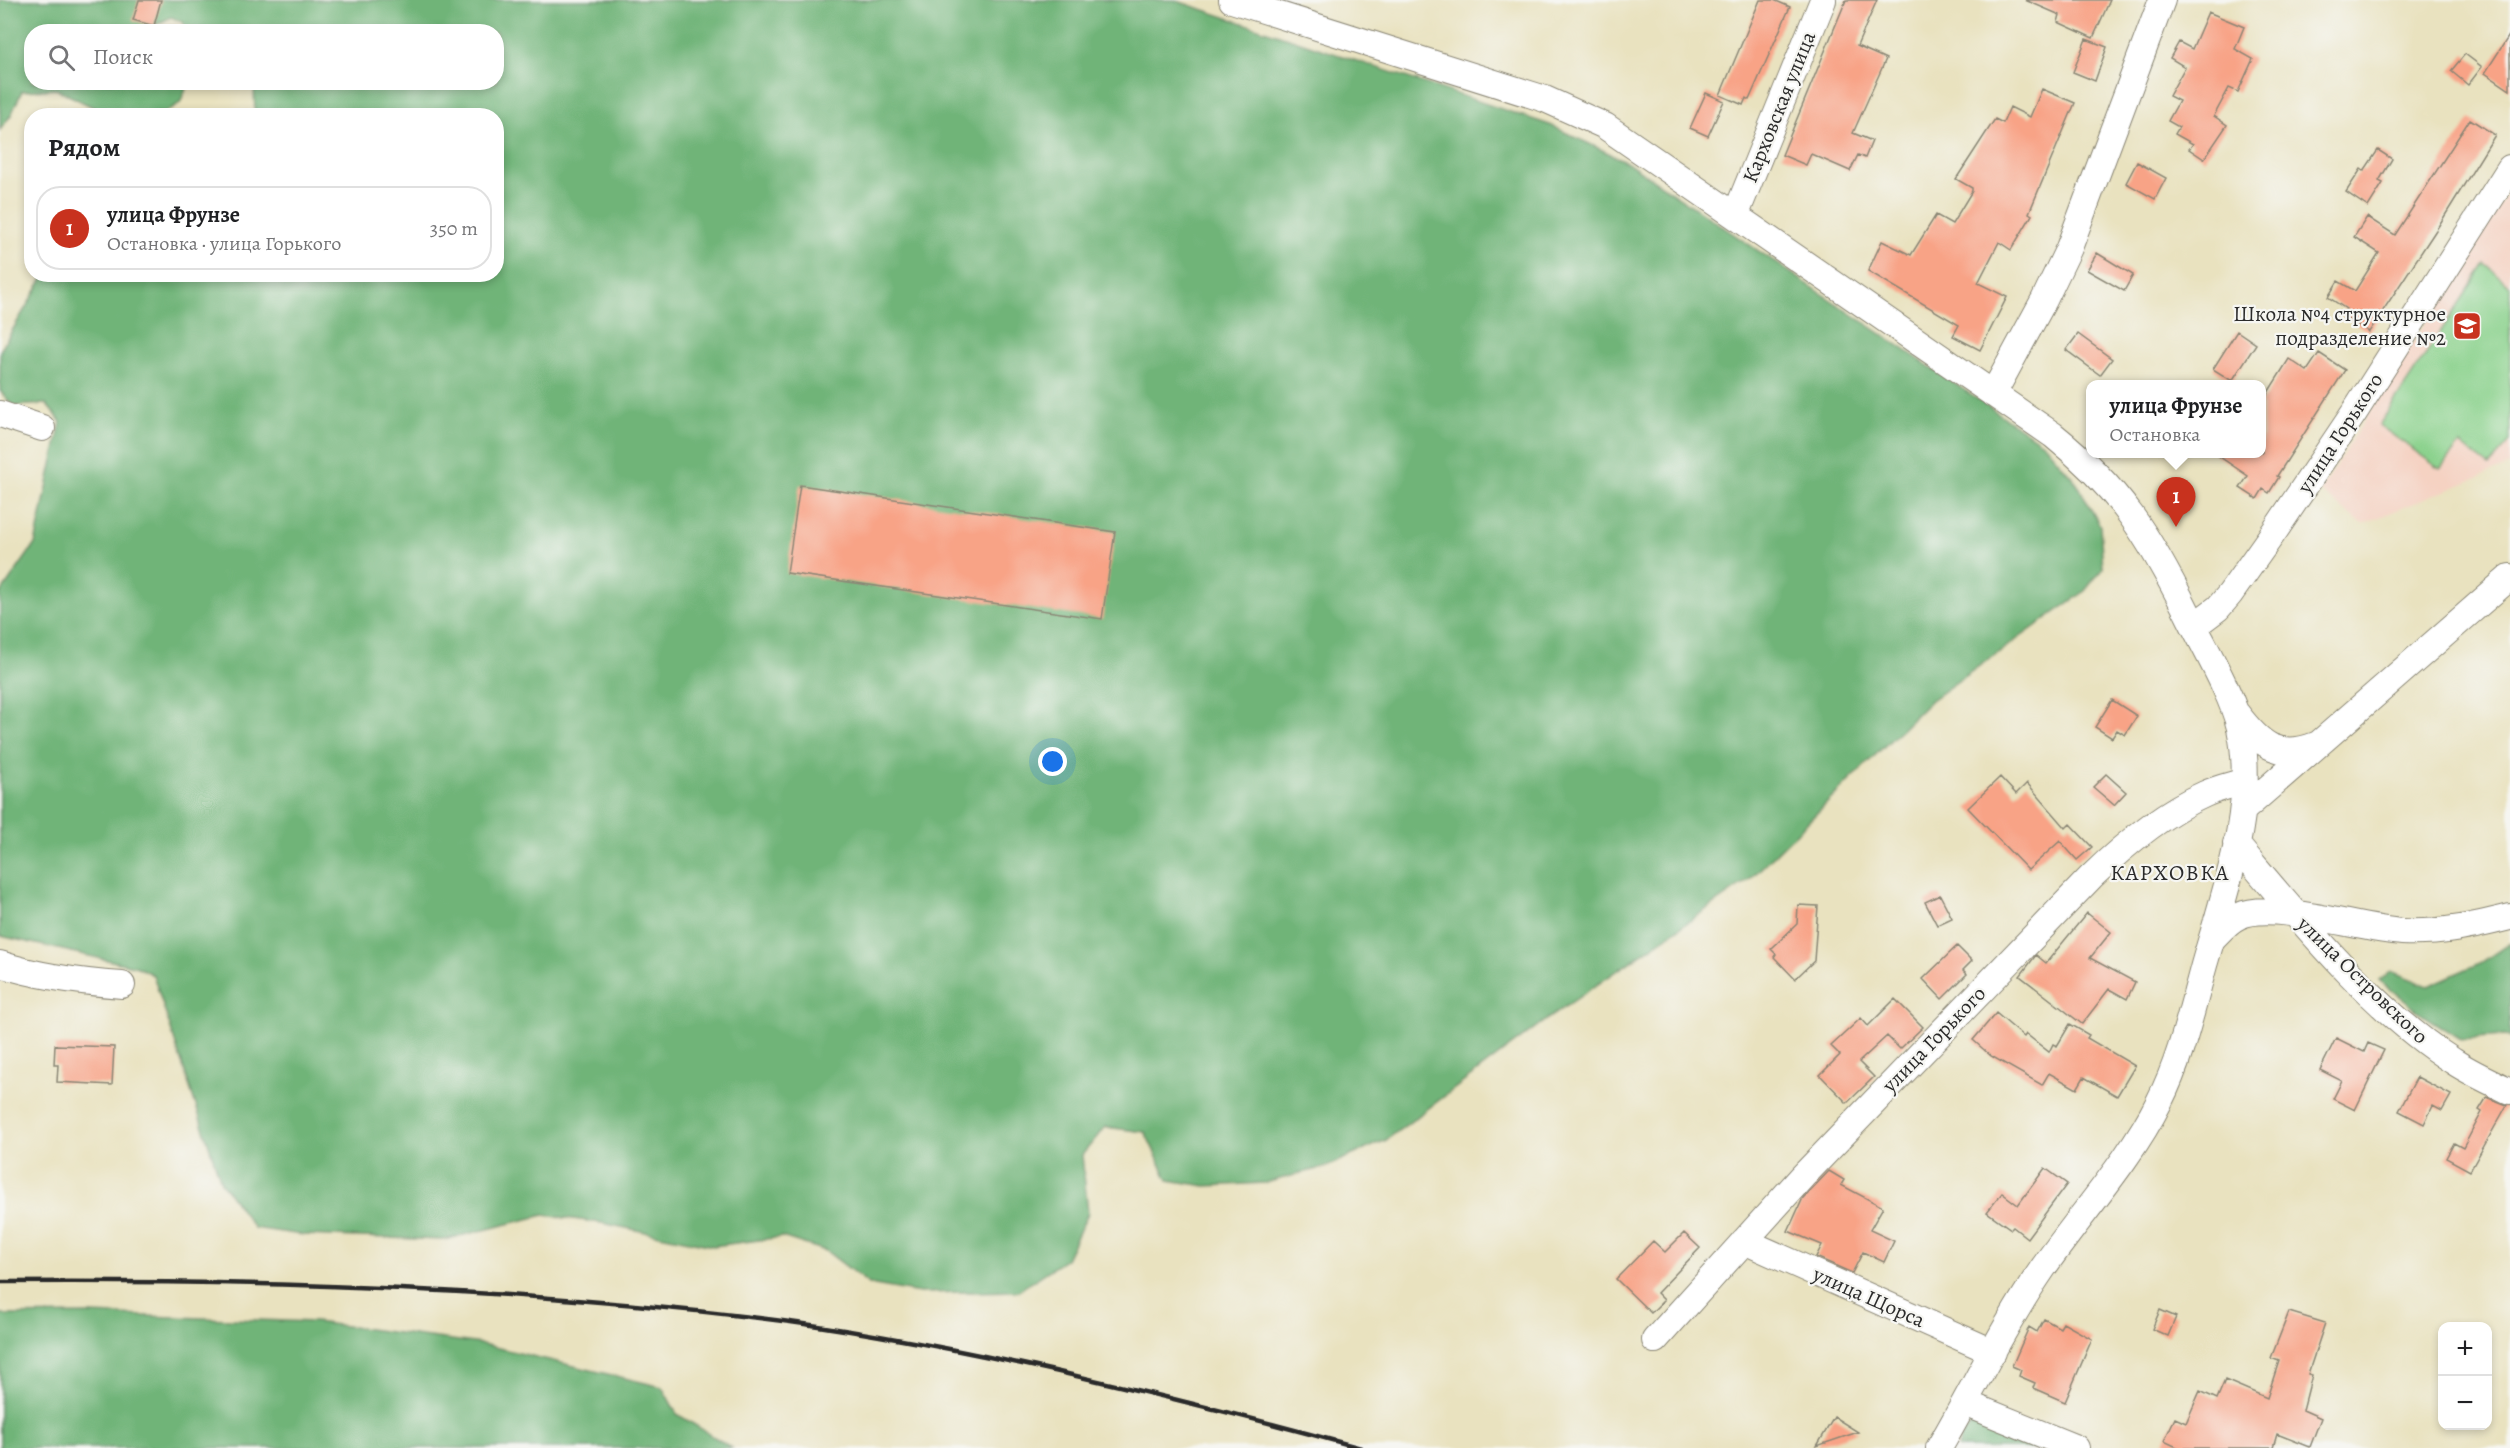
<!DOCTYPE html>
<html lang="ru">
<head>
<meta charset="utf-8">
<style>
  :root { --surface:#fff; --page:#f2f2f2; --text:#202124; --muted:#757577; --line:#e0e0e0; --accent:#c8321e }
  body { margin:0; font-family:Alegreya,serif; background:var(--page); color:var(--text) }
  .controls { position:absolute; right:18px; bottom:18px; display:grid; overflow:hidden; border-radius:12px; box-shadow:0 3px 9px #0003 }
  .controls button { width:54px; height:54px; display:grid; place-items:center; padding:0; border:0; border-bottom:2px solid var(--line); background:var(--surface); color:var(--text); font:30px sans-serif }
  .you { position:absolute; left:1053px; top:762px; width:21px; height:21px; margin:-15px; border:4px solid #fff; border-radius:50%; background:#1a73e8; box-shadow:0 0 0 9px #1a73e833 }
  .badge { display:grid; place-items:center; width:39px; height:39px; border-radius:50%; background:var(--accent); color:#fff; font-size:20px; font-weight:700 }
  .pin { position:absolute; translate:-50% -50px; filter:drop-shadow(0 2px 3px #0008) }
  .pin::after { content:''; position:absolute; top:32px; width:21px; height:18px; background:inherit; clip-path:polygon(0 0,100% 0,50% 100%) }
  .popup { position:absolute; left:2086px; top:380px; width:180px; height:78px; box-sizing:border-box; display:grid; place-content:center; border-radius:12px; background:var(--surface); filter:drop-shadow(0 2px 4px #0005); font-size:20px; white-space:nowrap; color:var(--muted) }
  .popup b { font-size:22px; color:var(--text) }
  .popup::after { content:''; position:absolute; left:50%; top:100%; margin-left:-12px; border:12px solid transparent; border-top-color:var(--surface) }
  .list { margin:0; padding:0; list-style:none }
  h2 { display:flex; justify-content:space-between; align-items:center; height:78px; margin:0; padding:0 24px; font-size:26px }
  h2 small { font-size:20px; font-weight:400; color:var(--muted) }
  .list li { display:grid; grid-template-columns:39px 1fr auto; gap:18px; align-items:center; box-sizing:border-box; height:84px; margin:0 12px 12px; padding:0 12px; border:2px solid var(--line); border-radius:24px }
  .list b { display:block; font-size:22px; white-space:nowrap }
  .list p { margin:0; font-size:20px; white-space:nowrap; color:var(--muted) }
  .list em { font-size:20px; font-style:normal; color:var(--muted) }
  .icon { flex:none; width:33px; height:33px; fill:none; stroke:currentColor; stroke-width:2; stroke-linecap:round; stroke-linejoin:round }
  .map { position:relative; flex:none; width:2510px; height:1448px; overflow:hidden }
  .search { position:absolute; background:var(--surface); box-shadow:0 3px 9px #0003; left:24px; top:24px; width:480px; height:66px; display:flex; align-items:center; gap:15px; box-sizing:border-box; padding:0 21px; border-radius:24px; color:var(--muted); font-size:22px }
  .panel { position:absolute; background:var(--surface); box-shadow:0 3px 9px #0003; left:24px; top:108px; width:480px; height:174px; border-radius:24px }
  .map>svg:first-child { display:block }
  .built { fill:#f5d2c2 }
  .green { fill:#8bd28d; stroke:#5b7e5c; stroke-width:1.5 }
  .forest { fill:#70b478; stroke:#4e7052; stroke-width:1.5 }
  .building { fill:#f8a386 }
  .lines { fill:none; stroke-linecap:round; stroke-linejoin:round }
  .minor-casing { stroke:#8a8675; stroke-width:28 }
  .minor { stroke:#fff; stroke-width:26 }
  .rail { stroke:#2b2b2b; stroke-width:4.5 }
  .labels { text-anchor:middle; stroke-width:4.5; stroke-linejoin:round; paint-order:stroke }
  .street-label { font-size:21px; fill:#2b2b2b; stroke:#f6f6f2 }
  .poi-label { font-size:21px; fill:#2b2b2b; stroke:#f6f6f2; text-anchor:end }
  .neighbourhood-label { font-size:22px; letter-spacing:1.5px; fill:#2b2b2b; stroke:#f6f6f2 }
</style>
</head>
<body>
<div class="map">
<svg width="2510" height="1448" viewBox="0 0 2510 1448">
  <rect width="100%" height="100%" fill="#f6f6f2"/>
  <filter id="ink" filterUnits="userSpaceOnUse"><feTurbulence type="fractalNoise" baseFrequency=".0167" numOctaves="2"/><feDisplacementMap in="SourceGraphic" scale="12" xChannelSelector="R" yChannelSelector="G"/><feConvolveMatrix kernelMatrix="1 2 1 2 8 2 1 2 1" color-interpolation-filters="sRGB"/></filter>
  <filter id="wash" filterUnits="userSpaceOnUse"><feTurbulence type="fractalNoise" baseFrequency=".008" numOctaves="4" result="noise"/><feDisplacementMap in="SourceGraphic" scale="24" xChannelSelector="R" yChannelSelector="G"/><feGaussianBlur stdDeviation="1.35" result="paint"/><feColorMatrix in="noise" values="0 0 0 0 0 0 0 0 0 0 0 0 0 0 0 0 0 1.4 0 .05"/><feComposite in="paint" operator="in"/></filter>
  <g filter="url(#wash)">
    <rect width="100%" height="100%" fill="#e9e2bf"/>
    <path class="built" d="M2510,188V465L2362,524L2320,491Z"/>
    <path class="green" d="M2485,264L2510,286V442L2489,466L2460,444L2440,469L2379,425Z"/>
    <path class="forest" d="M0,0H1174L1550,125L1627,162L2044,444L2077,483L2100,526L2103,568L2084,592L1931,700L1749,880L1543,1022L1386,1140L1328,1166L1265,1183L1206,1186L1168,1180L1145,1132L1105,1127L1082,1155L1088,1213L1066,1259L1018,1291L920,1293L869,1284L826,1251L782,1237L713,1246L602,1223L544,1215L444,1240L302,1235L254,1228L221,1182L153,975L138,967L0,936V594L35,544L61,422L46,404L13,406L0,391V351L45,275L496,274V116L255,115L254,83L496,82V32H188L183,22L171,17L144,31L32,32V82H186V89L180,103L166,112L142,116L109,115L56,89L22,91L11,115L0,130Z
      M2510,943V1038L2505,1036L2460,1039L2424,1016L2379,980L2391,971L2428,986L2482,962Z
      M89,1314L315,1322L482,1344L662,1387L677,1414L732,1448H0V1315Z
      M1989,1422L2055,1448H1958L1961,1436L1973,1423Z"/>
    <g id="blocks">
      <path class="building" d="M139,0H161L154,26L133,20Z
        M1760,0H1774L1790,7L1749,100L1746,98L1743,105L1720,95Z
        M1846,0H1877L1857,46L1886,59L1853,133L1872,141L1865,158L1858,155L1850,171L1811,154L1806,165L1782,155Z
        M2025,0H2110L2093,38L2058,22L2060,15Z
        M2208,12L2244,27L2235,49L2253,59L2238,92L2229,88L2214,116L2227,125L2204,159L2189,149L2193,144L2175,134L2179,127L2168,121L2179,101L2169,96L2185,67L2170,58L2179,42L2192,49Z
        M2510,34V90L2485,73Z
        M2086,39L2107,47L2095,81L2073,72Z
        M2465,54L2482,67L2468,85L2451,71Z
        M2042,89L2075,103L2029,213L2032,215L2011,250L1999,242L1978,283L2007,297L1980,350L1953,336L1959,325L1868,271L1882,241L1911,255L1936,215L1952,224L1972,191V188L1956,179L1995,119L2003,123L2010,107L2030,117Z
        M1706,93L1724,101L1708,136L1690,128Z
        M2470,119L2495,135L2436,230L2369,332L2342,315L2346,309L2328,297L2338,281L2355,291L2379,253L2354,237L2367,217L2395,235Z
        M2378,150L2392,159L2379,181L2383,183L2368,207L2346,192L2361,169L2364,171Z
        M2137,162L2166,178L2155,199L2126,183Z
        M2097,253L2133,275L2124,291L2087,270Z
        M2237,331L2256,344L2232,381L2213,369Z
        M2078,334L2112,359L2100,375L2066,350Z
        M2319,353L2345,370L2277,476L2279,477L2269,493L2263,489L2257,499L2240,488L2248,476L2214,453H2262V402L2289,359L2307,371Z
        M800,485L1115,532L1102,619L787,573Z
        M2112,700L2137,716L2125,735L2117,730L2112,738L2095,727Z
        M2106,774L2126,792L2114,805L2093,787Z
        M2000,777L2016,794L2027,783L2066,828L2070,824L2092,847L2077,860L2060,841L2028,870L1968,808Z
        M1940,895L1952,918L1937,925L1925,902Z
        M1798,905L1818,906L1814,961L1795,979L1774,957L1776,954L1771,949L1797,924Z
        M2087,913L2111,932L2090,958L2135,982L2127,999L2109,989L2082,1024L2020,976L2036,955L2046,963Z
        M1957,946L1972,961L1963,970L1967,974L1942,999L1923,979Z
        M1895,999L1923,1027L1900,1049L1887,1036L1859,1062L1874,1077L1847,1103L1820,1075L1840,1055L1831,1046L1861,1018L1868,1026Z
        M1996,1013L2024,1037L2026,1034L2049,1052L2053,1044L2057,1046L2070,1024L2089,1035L2087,1038L2135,1066L2117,1096L2084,1077L2077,1089L2049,1073L2042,1085L1991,1056L1973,1040Z
        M2336,1038L2364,1052L2368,1043L2384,1050L2355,1110L2333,1099L2342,1081L2320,1070Z
        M55,1045L114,1047L112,1085L57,1082L58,1065H54Z
        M2417,1077L2451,1095L2442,1111L2433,1106L2424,1124L2399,1111Z
        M2487,1097L2507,1105L2470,1171L2446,1158L2454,1143L2463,1148L2482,1112L2479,1110Z
        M2045,1168L2067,1184L2027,1238L2013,1227L2011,1229L1987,1212L2002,1193L2018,1205Z
        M1829,1171L1844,1180L1841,1185L1883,1207L1870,1230L1894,1241L1884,1262L1863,1252L1852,1273L1816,1257L1822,1245L1788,1231L1803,1198Z
        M1684,1233L1700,1248L1657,1293L1664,1300L1651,1313L1616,1279L1653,1241L1665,1252Z
        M2160,1310L2176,1317L2168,1336L2152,1329Z
        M2289,1312L2325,1323L2308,1374L2312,1375L2303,1410L2321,1418L2310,1447L2277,1434L2273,1448H2179L2164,1441L2175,1418L2186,1423L2200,1391L2217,1399L2225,1380L2267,1398L2279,1361L2271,1358Z
        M2044,1319L2060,1328L2063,1323L2092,1339L2065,1402L2033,1388L2035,1383L2019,1376L2021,1370L2012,1366L2029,1327L2037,1332Z
        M1834,1417L1858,1432L1817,1446Z"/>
    </g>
  </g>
  <g filter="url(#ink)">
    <use href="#blocks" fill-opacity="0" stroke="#8a8675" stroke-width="1.5"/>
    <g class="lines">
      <g class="minor-casing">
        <path id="minor" d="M1232,0L1545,99L1605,126L2053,435C2120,489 2149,536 2187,612C2203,645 2232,694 2240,728C2257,805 2225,891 2204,965C2191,1012 2181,1059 2159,1102C2131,1159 2080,1215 2043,1268C2004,1325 1974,1388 1939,1448
          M1736,214L1823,0
          M1993,394L2044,300L2069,248L2162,0
          M0,414L42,428
          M2194,626L2218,608L2230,594L2276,529L2354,413L2510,168
          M2237,714C2260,744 2277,760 2316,745
          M2243,810L2510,577
          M2236,844C2298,917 2372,1010 2453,1061C2471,1073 2491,1082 2510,1091
          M2212,939C2220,931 2228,921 2239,916C2273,900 2360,930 2402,932C2439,934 2474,926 2510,917
          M0,964C40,977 80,982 122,985
          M1744,1241L1993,1352
          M1655,1340L1803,1176L2091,877C2124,845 2162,813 2205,794C2218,788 2232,785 2245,781
          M1965,1403L2076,1448"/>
      </g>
      <use href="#minor" class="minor"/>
      <path class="rail" d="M0,1282C254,1280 507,1288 759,1318C860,1330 960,1350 1059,1372C1160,1395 1261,1420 1361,1448"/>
    </g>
  </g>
  <defs>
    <g id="school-square" transform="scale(1.5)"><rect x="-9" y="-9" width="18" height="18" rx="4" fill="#c8321e" stroke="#f6f6f2"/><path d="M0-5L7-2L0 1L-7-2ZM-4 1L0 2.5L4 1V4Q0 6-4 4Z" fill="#fff"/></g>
  </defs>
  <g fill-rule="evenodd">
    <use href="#school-square" x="2467" y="326"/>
  </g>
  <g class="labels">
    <g class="street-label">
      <text transform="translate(1779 107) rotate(-68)" y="7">Карховская улица</text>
      <text transform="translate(2340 433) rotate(-57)" y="7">улица Горького</text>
      <text transform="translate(2363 980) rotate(44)" y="7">улица Островского</text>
      <text transform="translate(1934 1039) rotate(-46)" y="7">улица Горького</text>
      <text transform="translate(1869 1297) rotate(24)" y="7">улица Щорса</text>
    </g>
    <g class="poi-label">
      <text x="2446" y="321">Школа №4 структурное<tspan x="2446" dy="24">подразделение №2</tspan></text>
    </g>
    <g class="neighbourhood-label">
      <text x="2170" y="880">КАРХОВКА</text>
    </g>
  </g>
</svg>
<div class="controls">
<button>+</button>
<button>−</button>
</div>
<div class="you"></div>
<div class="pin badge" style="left:2176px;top:527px">1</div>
<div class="popup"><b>улица Фрунзе</b>Остановка</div>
<div class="search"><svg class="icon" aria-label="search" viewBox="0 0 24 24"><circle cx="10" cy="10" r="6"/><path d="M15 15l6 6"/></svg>Поиск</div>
<section class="panel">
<h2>Рядом<small></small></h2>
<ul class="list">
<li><span class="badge">1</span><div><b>улица Фрунзе</b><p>Остановка · улица Горького</p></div><em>350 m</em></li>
</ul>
</section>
</div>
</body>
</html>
